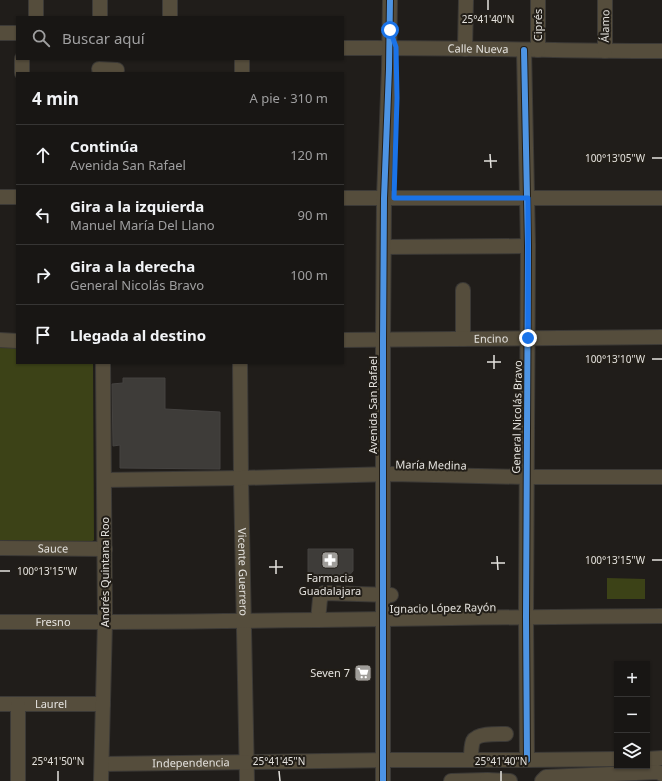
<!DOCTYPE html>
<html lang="es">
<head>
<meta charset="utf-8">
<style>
  :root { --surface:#181614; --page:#252322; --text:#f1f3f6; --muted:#9f9fa0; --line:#363534 }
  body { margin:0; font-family:"Noto Sans",sans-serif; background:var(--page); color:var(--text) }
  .controls { position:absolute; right:12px; bottom:12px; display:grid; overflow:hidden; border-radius:0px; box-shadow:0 1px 3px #0004 }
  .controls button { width:36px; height:36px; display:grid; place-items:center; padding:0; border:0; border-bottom:1px solid var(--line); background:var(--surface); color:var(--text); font:20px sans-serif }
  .stop { position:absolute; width:12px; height:12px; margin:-9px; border:3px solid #1a73e8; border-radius:50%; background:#fff }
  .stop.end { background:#1a73e8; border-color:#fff; box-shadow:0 1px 4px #0008 }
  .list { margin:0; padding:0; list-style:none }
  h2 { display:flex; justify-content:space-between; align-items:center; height:52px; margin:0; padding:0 16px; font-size:17px }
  h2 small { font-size:13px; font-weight:400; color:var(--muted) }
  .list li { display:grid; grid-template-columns:26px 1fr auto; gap:12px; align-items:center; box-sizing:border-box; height:60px; padding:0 16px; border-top:1px solid var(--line) }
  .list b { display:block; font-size:15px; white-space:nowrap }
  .list p { margin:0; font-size:13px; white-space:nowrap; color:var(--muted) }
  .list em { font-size:13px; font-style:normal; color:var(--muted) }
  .icon { flex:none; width:22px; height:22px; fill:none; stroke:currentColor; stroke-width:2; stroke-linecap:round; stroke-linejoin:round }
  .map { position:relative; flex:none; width:662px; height:781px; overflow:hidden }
  .search { position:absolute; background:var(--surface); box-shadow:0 1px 3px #0004; left:16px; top:16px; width:328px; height:44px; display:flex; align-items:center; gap:10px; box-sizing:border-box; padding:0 14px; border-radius:0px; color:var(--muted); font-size:15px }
  .panel { position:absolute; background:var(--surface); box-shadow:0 1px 3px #0004; left:16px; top:72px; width:328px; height:292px; border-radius:0px }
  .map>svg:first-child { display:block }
  .green { fill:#3c4217 }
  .building { fill:#3e3c39; stroke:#454341 }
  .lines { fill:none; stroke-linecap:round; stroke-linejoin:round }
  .minor-casing { stroke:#3b3936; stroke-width:16 }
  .minor { stroke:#554d3c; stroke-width:14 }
  .cycleway-casing { stroke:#221e18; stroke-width:8 }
  .cycleway { stroke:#4d94e3; stroke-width:6 }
  .route { stroke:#1a73e8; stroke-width:5 }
  .ticks { fill:none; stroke:#e4e2de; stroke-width:1.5 }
  .labels { text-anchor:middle; stroke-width:4; stroke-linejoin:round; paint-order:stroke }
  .street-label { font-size:11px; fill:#e4e2de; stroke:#221e18 }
  .poi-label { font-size:11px; fill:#e4e2de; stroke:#221e18 }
  .ticks-label { font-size:10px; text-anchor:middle; fill:#e4e2de; stroke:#221e18; stroke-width:4; stroke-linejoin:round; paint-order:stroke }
</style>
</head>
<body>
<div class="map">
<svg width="662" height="781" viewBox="0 0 662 781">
  <rect width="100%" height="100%" fill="#201d1a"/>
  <path class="green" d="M0,345H17V363H93L94,540L91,542L0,540Z
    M607,578L645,579V599H607Z"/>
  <path class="building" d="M123,378H165V409L220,412V469L120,468V445L113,446L112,384L123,383Z
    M308,549H353V571L346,579L308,577Z"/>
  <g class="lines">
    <g class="minor-casing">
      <g id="minor">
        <path d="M36,17V0"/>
        <path d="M100,17V0"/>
        <path d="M170,17V0"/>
        <path d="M0,33H17"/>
        <path id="s1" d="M343,48C449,47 556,51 662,51"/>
        <path d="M465,49L466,0"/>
        <path d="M524,50L528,246L526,617L527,760"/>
        <path d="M538,50V0"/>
        <path d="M605,51V0"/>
        <path d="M22,59V73"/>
        <path d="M242,59V73"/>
        <path d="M99,69L117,70"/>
        <path d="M0,197H17"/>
        <path d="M343,198H662"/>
        <path d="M384,247L528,246"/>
        <path d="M463,339V290"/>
        <path d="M0,340L17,341"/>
        <path id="s2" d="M343,340L662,337"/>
        <path id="s3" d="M240,363L241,478L247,781"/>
        <path d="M104,480L241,478L392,474L526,477H662"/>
        <path id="s4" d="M0,548L105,549"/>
        <path d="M318,620L320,599L324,593L391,595"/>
        <path id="s5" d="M0,622C221,623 441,617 662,616"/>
        <path id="s6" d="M0,704H103"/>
        <path d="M647,759L662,758"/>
        <path d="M471,760C471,754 471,746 473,741C477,733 498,734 506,734"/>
        <path id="s7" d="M102,764L392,760H527L617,759"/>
        <path d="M18,781V705"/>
        <path d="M101,781L105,622L103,363"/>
        <path d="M383,781V340L384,198L389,69L390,0"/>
        <path d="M451,781L487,780"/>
        <path d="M487,781V780L510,781"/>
        <path d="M542,781L546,777L658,772L662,774"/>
      </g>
    </g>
    <use href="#minor" class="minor"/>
    <g class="cycleway-casing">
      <path id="cycleway" d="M524,50L528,246L526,617L527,760
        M383,781V340L384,198L389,69L390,0"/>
    </g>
    <use href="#cycleway" class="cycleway"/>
  </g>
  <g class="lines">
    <path class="route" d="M390,30L396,47L397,98L394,198H528V338"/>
  </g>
  <path class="ticks" d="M488,0V10M490,154L491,168M652,158H662M484,161H497M494,355V369M652,359H662M487,362H501M497,556L498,570M276,560V574M652,560H662M491,563H505M269,567H283M0,571H10M58,771V781M279,771L280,781M501,771V781"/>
  <defs>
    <g id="pharmacy-square" transform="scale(0.9)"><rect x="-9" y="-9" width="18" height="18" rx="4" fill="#9f9d99" stroke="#221e18"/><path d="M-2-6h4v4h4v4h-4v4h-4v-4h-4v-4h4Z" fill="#fff"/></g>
    <g id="supermarket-square" transform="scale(0.9)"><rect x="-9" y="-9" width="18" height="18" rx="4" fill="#9f9d99" stroke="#221e18"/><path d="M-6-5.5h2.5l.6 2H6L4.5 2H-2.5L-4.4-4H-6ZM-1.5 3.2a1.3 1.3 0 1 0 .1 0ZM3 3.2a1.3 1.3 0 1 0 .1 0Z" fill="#fff"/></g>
  </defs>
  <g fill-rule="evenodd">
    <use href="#pharmacy-square" x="330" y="560"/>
    <use href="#supermarket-square" x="363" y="673"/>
  </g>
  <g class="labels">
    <g class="street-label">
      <text transform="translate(538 25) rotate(-90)" y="4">Ciprés</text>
      <text transform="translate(605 26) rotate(-89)" y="4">Álamo</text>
      <text dy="4" stroke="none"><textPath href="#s1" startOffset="135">Calle Nueva</textPath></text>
      <text dy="4" stroke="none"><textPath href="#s2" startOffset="148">Encino</textPath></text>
      <text transform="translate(373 405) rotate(-90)" y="4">Avenida San Rafael</text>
      <text transform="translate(517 417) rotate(-89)" y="4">General Nicolás Bravo</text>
      <text transform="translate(431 465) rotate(1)" y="4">María Medina</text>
      <text dy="4" stroke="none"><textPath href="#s4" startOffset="53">Sauce</textPath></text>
      <text transform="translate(105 572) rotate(-90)" y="4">Andrés Quintana Roo</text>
      <text dy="4" stroke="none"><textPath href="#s3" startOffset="209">Vicente Guerrero</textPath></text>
      <text transform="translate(443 608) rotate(-1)" y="4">Ignacio López Rayón</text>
      <text dy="4" stroke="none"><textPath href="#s5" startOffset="53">Fresno</textPath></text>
      <text dy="4" stroke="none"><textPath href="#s6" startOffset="51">Laurel</textPath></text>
      <text dy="4" stroke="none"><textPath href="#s7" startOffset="89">Independencia</textPath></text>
    </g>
    <g class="poi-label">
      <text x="330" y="582">Farmacia<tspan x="330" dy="13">Guadalajara</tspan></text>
      <text x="350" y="677" text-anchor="end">Seven 7</text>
    </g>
  </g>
  <g class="ticks-label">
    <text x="488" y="23">25°41'40"N</text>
    <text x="615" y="162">100°13'05"W</text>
    <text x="615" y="363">100°13'10"W</text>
    <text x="615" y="564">100°13'15"W</text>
    <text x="47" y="575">100°13'15"W</text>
    <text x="58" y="765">25°41'50"N</text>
    <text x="279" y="765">25°41'45"N</text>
    <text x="501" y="765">25°41'40"N</text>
  </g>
</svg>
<div class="controls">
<button>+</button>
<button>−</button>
<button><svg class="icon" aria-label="layers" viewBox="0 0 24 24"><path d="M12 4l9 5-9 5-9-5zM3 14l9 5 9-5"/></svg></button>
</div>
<div class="stop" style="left:390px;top:30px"></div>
<div class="stop end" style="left:528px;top:338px"></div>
<div class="search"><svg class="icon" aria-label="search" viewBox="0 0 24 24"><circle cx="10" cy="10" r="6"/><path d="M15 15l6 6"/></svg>Buscar aquí</div>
<section class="panel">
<h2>4 min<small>A pie · 310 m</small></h2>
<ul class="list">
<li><svg class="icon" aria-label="ahead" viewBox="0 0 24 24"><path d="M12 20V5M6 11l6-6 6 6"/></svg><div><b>Continúa</b><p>Avenida San Rafael</p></div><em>120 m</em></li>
<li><svg class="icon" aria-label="left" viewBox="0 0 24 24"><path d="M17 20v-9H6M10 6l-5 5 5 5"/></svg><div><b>Gira a la izquierda</b><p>Manuel María Del Llano</p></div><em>90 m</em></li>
<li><svg class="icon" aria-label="right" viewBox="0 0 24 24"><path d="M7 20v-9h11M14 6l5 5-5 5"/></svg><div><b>Gira a la derecha</b><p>General Nicolás Bravo</p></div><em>100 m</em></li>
<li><svg class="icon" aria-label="arrive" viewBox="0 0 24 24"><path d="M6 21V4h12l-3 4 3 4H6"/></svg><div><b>Llegada al destino</b></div></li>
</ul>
</section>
</div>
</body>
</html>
